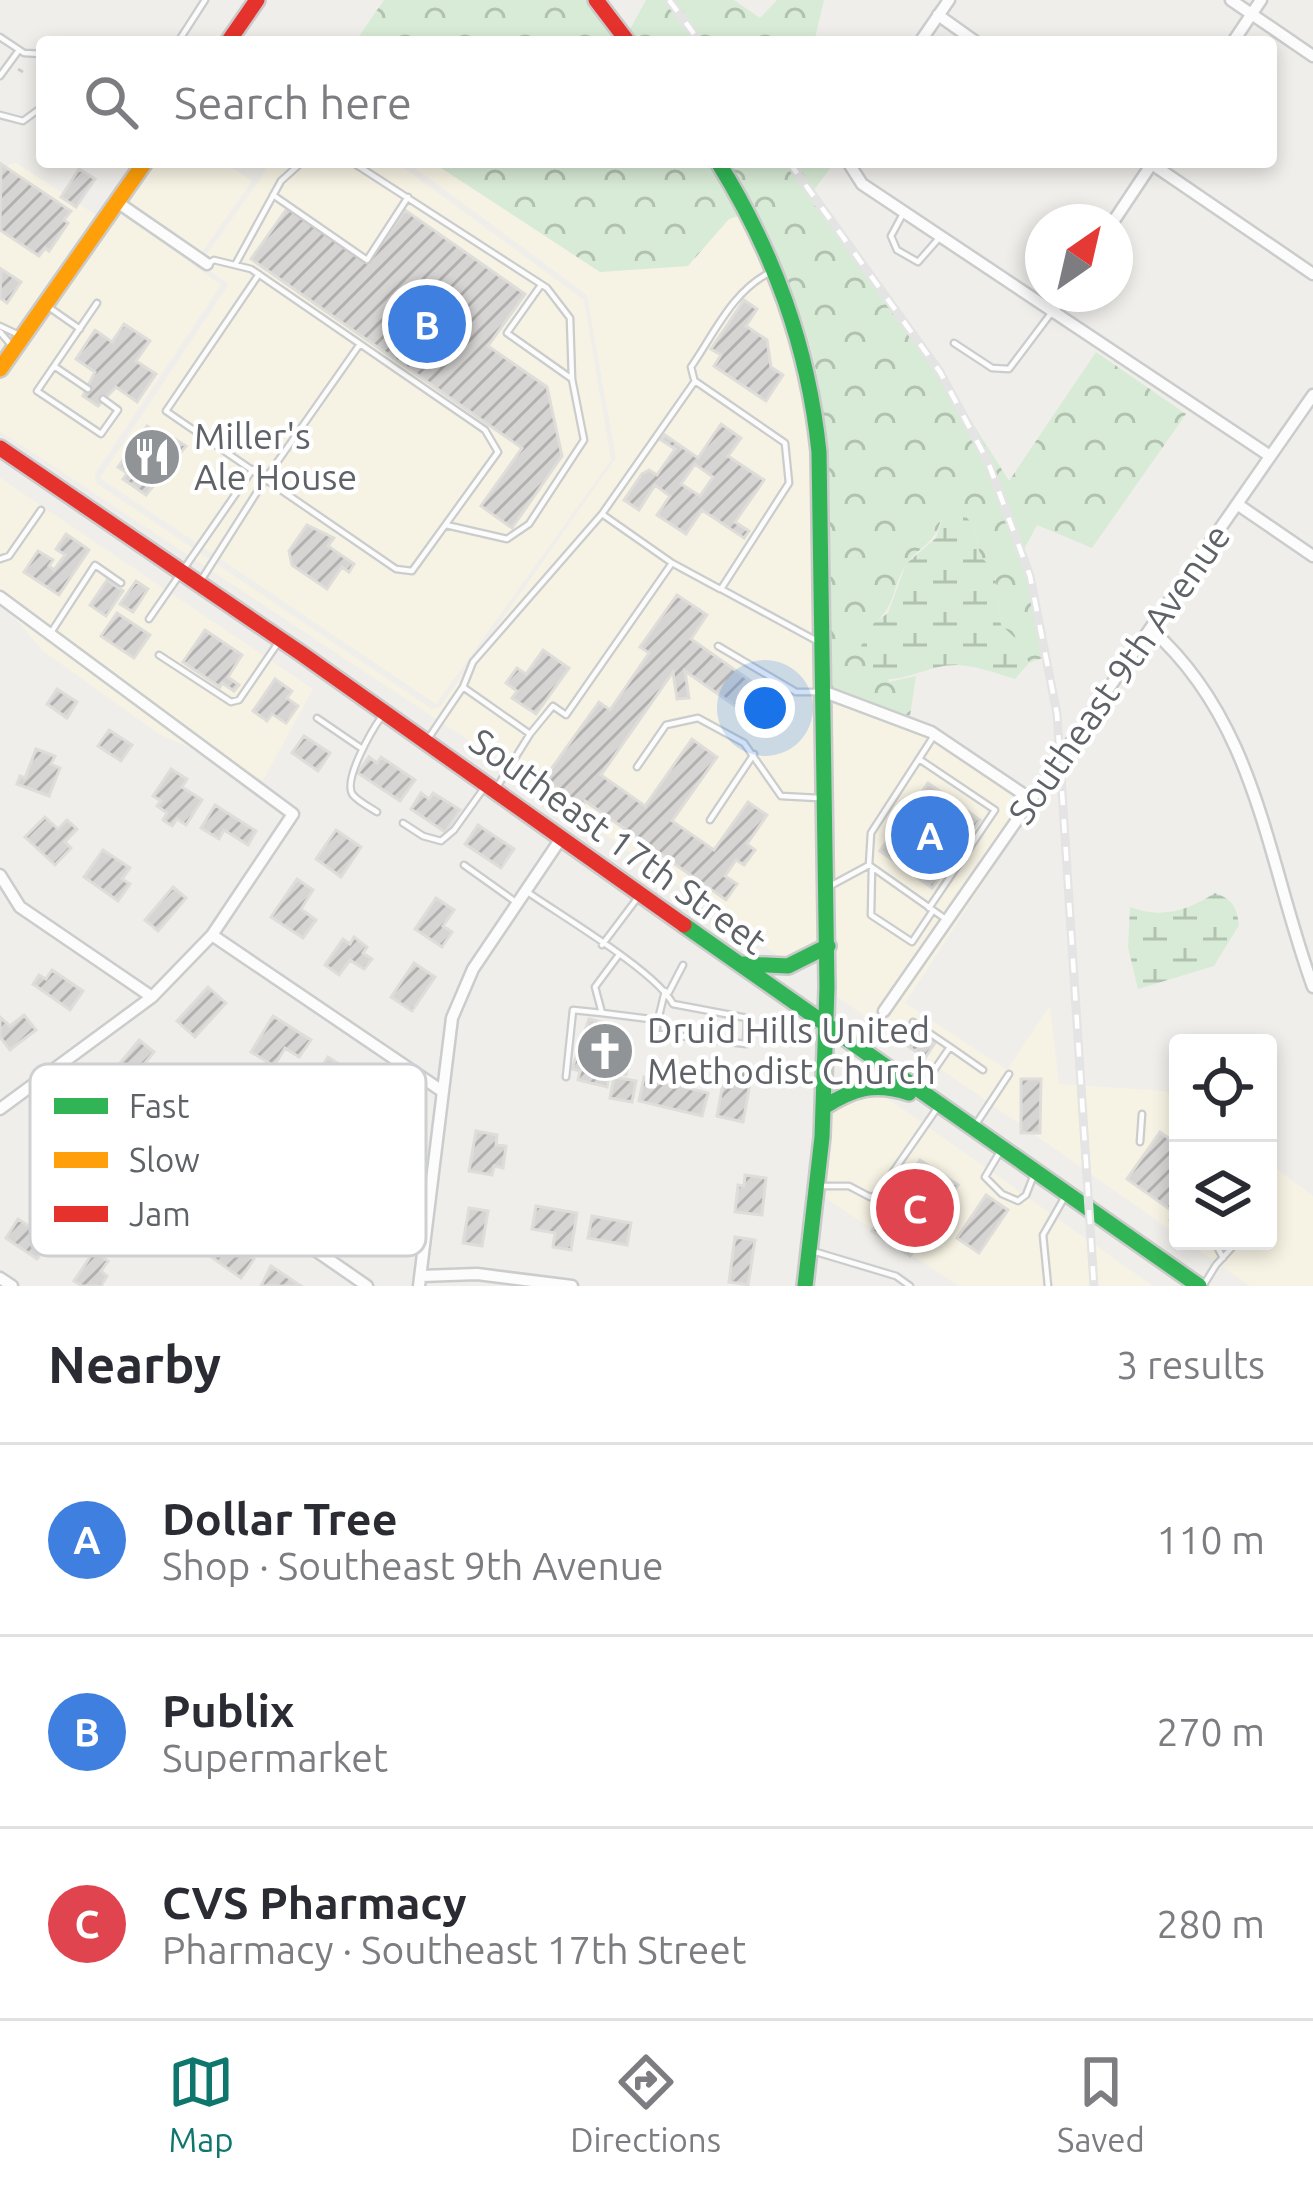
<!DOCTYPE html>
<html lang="en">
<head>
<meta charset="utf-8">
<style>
  :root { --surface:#fff; --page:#f7f7f7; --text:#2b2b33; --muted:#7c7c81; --line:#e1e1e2; --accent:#0f766e }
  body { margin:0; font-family:Ubuntu,sans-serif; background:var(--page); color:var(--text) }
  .controls { position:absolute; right:36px; bottom:36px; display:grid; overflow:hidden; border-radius:12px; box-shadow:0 6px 18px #0003 }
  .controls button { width:108px; height:108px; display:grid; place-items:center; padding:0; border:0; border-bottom:3px solid var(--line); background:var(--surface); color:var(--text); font:60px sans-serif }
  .compass { position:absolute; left:1025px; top:204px; width:108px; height:108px; border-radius:50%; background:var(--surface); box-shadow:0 6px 18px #0003; rotate:34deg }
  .you { position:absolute; left:765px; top:708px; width:42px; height:42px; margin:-30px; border:9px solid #fff; border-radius:50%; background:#1a73e8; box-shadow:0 0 0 18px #1a73e833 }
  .badge { display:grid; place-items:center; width:78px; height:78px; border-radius:50%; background:var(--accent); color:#fff; font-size:39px; font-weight:700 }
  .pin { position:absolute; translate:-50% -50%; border:6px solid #fff; box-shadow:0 3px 12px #0006 }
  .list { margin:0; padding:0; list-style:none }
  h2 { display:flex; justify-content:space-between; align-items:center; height:156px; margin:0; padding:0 48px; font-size:51px }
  h2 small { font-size:39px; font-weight:400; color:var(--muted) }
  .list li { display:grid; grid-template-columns:78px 1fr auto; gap:36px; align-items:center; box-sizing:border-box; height:192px; padding:0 48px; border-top:3px solid var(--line) }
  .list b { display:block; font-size:45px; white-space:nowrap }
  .list p { margin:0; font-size:39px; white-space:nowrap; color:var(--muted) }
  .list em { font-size:39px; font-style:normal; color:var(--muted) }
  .icon { flex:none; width:66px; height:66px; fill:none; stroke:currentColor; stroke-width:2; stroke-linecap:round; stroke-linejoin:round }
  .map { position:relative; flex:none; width:1313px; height:1286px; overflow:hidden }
  .search { position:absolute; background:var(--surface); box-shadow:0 6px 18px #0003; left:36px; right:36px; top:36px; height:132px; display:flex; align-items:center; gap:30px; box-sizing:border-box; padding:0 42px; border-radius:12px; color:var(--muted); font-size:45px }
  .sheet { height:732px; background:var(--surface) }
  nav { display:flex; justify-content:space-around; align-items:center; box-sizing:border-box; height:168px; border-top:3px solid var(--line); background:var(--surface); font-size:33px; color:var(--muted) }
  nav a { display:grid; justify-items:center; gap:6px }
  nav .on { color:var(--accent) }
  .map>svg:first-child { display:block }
  .commercial { fill:#f7f3e4 }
  .forest { fill:url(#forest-crowns) }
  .wetland { fill:url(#wetland-marsh) }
  .building { fill:url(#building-hatch); stroke:#deddd9; stroke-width:3; fill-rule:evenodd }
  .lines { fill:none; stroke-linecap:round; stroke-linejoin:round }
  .lane-casing { stroke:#cbcccc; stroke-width:9 }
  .street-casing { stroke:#cbcccc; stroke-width:15 }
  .fast-casing { stroke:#cacacb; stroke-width:20 }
  .slow-casing { stroke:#cacacb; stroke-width:20 }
  .jam-casing { stroke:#cacacb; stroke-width:20 }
  .path { stroke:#cacfcc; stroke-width:3; stroke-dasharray:12 6; stroke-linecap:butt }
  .lane { stroke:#fdfcfc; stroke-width:4.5 }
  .street { stroke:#fdfcfc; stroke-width:10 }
  .fast { stroke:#30b455; stroke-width:15 }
  .slow { stroke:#ff9f0a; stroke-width:15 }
  .jam { stroke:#e5322d; stroke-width:15 }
  .rail-casing { stroke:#e4e4e4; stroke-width:9 }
  .rail { stroke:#fff; stroke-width:4.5; stroke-dasharray:14; stroke-linecap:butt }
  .labels { text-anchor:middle; stroke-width:9; stroke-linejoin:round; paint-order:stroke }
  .poi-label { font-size:36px; fill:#5f6368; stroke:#fff; text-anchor:start }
  .street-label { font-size:36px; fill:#5f6368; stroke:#fff }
  .key { fill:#fff; stroke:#cfd0d2; stroke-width:3 }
  .key-label { font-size:33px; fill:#5f6368 }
</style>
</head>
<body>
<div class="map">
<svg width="1313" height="1286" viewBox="0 0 1313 1286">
  <defs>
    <pattern id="forest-crowns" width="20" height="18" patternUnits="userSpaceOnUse" patternTransform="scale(3)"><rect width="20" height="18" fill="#d8ebd6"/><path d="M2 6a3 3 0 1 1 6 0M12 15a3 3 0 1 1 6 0" fill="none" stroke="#b2c2b1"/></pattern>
    <pattern id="wetland-marsh" width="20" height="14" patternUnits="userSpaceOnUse" patternTransform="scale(3)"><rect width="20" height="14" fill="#d8ebd6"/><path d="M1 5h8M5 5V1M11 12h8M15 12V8" fill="none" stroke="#b2c2b1"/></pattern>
    <pattern id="building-hatch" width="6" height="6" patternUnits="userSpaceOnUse" patternTransform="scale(3)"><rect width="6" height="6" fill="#d6d5d3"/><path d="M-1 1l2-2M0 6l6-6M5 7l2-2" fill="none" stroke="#b1b0af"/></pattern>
  </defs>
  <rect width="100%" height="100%" fill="#efeeea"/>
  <path class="commercial" d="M153,162H223L252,181L202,252L127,200Z
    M272,162H396L584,300L611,460L436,704L100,478L229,284L200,264Z
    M407,162H432L601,272L688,266L729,218L742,215L763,256L784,310L811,431L813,695L821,943L807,954L787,962L503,763L0,431V380L119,212L221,285L95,474L96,483L432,709L440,707L616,458L587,295Z
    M16,163L99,217L0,357V176L8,165Z
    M0,478L313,689L263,780L159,734L42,650L0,600Z
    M829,702L928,738L1023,803L875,1013L886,1020L998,860L905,1003L1007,1070L1050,1006L1059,1084L1166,1091L1178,1100V1235L832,993L837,947Z
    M877,1091L1153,1286H959L824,1197L831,1110L860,1093Z
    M1268,1163L1313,1196V1286H1250L1186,1241H1268Z"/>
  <path class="forest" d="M384,0H587L619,42H355Z
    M646,0H734L760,18L777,0H824L814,42H637L629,31Z
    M432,162H709L742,215L729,219L688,266L600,272Z
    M726,162H835L813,191L916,333L1009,481L1096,352L1186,414L1092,548L1037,525L1023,551L1050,655L1029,663L1017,640L1001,625L995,573L980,556L974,526L941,520C933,547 919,545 906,565C892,586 896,607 874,623L889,682L916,676L910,716L832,688C827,602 832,514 825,429C817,334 777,241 726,162Z"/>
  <path class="wetland" d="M947,504H955L974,526L980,555L995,573L1001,625L1017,640L1029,663L1015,679C996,673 977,666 957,665C925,665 903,685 871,678L861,646L874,623L888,613L906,564L936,538Z
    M1215,893C1232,899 1237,907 1239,925L1214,966L1138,989L1128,947L1130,907C1161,919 1187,911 1215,893Z"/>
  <path class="building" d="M1,164L71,211L64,220L68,223L49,251L45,248L39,256L0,230Z
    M79,169L95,179L76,207L61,197Z
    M288,207L368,263L405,210L525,294L488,346L547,387L562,456L512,528L481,506L522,448L251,259Z
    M1,269L21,282L7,303L0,298Z
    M744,300L757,309L746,326L767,340L771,367L783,375L766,401L714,366L721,355L711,349Z
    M124,324L150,341L136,361L156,374L137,402L116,387L98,406L83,396L95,372L76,359L95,330L112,342Z
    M721,424L741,438L728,456L764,480L735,522L749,531L744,538L702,510L686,534L657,515L670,496L655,485L639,510L624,500L642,474L649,470L657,475L675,449L661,440L665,435L698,458ZM695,464L713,477L700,496L681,484Z
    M147,426L172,443L175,439L186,446L146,495L123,479L127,473L118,467Z
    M307,525L334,538L328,546L354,564L349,572L342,567L327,589L292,565L289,551Z
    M66,534L89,550L59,595L24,572L38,551L53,560L49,566L54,570L65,555L56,549Z
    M107,580L123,591L106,616L90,605Z
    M136,581L148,589L133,612L120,604Z
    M677,595L707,615L691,639L785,705L764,736L747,724L751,717L685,671L689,698L677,699L673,672L601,775L645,806L692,739L717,757L672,821L714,850L748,802L767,815L747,844L755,850L744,865L736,860L725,876L737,884L726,900L585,801L582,806L544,779L599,702L610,710L649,653L640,647Z
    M117,613L150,635L134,658L101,636Z
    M205,630L242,655L228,677L239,685L234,691L222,683L220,687L183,662Z
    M543,650L569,668L536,714L512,698L517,691L506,683L517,668L526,674Z
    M275,679L292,691L287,698L298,706L286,723L272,714L267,721L253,711Z
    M57,689L77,702L67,718L47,704Z
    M109,730L132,745L121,761L98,746Z
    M304,736L330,753L318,771L292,753Z
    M36,749L55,756L51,764L60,768L49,796L17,784L20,776L25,778Z
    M369,757L377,763L381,757L415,780L400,801L358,773Z
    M171,769L187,779L182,787L202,800L186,825L177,819L172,826L163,820L167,813L157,806L161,801L153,796Z
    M928,783L980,820L932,888L880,851Z
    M421,793L429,799L433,793L460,810L445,832L411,809Z
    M215,805L256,831L248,845L224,830L219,839L201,828Z
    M45,817L58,829L67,820L77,829L65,842L71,848L55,865L25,837Z
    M478,825L514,849L501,868L465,844Z
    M336,830L361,847L341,877L316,859Z
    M103,850L130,868L122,879L130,884L118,901L84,877Z
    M297,879L313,890L301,909L316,920L303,938L271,917Z
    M173,887L186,898L158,931L145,920Z
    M436,898L454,910L443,926L452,932L442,947L415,929Z
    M354,937L367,947L363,953L372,959L364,969L350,960L339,975L325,965L343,939L350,944Z
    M414,963L435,977L412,1011L391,997Z
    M52,970L83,991L70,1010L33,984L39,975L46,979Z
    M208,987L226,1003L195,1037L177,1021Z
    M24,1015L36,1030L10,1050L0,1037V1017L10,1026Z
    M273,1016L311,1040L299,1057L285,1048L274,1066L251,1052Z
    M589,1019L617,1026L613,1041L633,1045L626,1075L610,1071L607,1087L578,1080L580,1071L572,1069Z
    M916,1031L935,1043L925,1058L906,1045Z
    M139,1040L154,1052L145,1063L154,1070L140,1087L116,1068Z
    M328,1057L357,1076L344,1094L316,1075Z
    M726,1067L752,1072L743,1122L717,1116Z
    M614,1077L636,1081L632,1102L610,1098Z
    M644,1077L708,1093L702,1116L639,1101Z
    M1021,1079H1041L1040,1133H1021Z
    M476,1131L497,1135L496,1145L506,1146L503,1168L494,1166L492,1175L469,1171Z
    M1160,1132L1178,1145V1226L1170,1220L1175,1213L1127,1179Z
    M920,1160L958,1185L910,1256L872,1231Z
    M745,1175L766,1178L762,1215L735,1212L738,1185L744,1186Z
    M986,1195L1008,1210L979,1253L957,1238Z
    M536,1206L577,1213L571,1250L553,1247L555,1233L532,1229Z
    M469,1208L488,1211L482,1246L463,1243Z
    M592,1216L631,1223L627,1245L588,1238Z
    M18,1219L50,1240L37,1259L6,1238Z
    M215,1233L254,1259L241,1278L210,1256L212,1253L205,1248Z
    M735,1237L755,1240L748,1285L729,1282Z
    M94,1251L108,1261L101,1271L107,1276L101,1286H82L74,1281Z
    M271,1266L301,1286H261Z"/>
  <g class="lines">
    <g class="lane-casing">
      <path id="lane" d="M0,37L24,53L42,54
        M178,42L205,0
        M0,76L19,50
        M0,115L23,121L42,107
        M352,162L547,288L570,318L572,379L584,440L529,524L507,539L446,525
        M273,195L367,260L408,197
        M904,212L891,236L897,250L918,262L940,237
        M209,263L214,260L251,269L485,430L498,452L412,571L396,569L166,411L259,274
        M235,265L281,181L302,162
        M541,285L507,333L572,379
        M97,303L37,391L101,434L118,410L103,399
        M50,308L80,329
        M0,326L17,334
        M0,332L12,346
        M954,343L992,368L1009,369L1052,312
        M54,366L88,389
        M694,379L691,367C714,334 733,290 771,272
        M0,559L9,556L41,510
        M672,563L720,589
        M200,582L266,478L360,344
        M149,619L253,469
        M50,634L95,565L121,583
        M718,646L796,692H816
        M159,655L231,702L239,700L278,643
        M463,687L473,662L602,514
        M317,718L361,748
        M530,734L553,706L566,715L672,563L602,514L695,381L785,443L789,483L721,589L817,641
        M935,734L871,833L869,865L947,920
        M430,736L463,687L530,734L497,787
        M919,759L995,810L929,908
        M637,767L666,725L698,718L744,743L781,796L819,798
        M377,812C371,808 359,802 353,795C342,781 372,730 382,716
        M710,820L754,754
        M403,823L423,836L441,841L454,830L484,788
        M464,865L513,900
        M872,867L871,915L912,942L932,912
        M832,885L869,865
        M526,891C560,915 657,972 673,1004L747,1018L746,1044L656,1033L658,1020L602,1013L595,987L618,956
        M602,945L639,896
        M669,992L683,965
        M658,1020L665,991
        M913,1022L950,1047L921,1089
        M950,1047L983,1070
        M566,1077L573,1010L602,1013
        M976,1124L1009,1074
        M1140,1142L1142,1114
        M998,1155L985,1177L1002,1194L1018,1201L1026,1195L1033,1177
        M824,1186H849L870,1197L877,1195L938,1107
        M1214,1241L1223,1258
        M816,1252L896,1276L910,1286
        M1048,1286L1043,1235L1063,1200
        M1203,1286L1216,1265L1238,1241"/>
    </g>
    <g class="street-casing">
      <path id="street" d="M1231,0L1313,56
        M938,15L976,42
        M920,42L949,0
        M1233,42L1261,0
        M848,162L862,184L1270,456
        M1149,162L1313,274
        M117,202L207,264
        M1113,222L1153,162
        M1052,312L1064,294
        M1237,504L1313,556
        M0,597L293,814L212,935L152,997L0,1109
        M1151,629C1257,723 1267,861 1313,987
        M822,691L931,732L1032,800
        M0,875L20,907L152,997
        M212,935L442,1091
        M884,1011L1313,395
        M56,1071L367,1286
        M421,1276L477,1274L572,1286
        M0,1278L12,1286
        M419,1286L452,1018L473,969L562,837"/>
    </g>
    <g class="fast-casing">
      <path id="fast" d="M718,162C774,253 808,346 819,452L827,987L822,1137L805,1286
        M684,925L1199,1286
        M743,964L788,966L828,946
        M824,1107C854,1088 874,1082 909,1093"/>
    </g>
    <g class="slow-casing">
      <path id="slow" d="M0,369L145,162"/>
    </g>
    <g class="jam-casing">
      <path id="jam" d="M596,0L628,42
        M228,42L257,0
        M0,448L302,654L684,925"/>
    </g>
    <path class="path" d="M18,69L23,72"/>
    <use href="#lane" class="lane"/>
    <use href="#street" class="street"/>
    <use href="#fast" class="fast"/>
    <use href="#slow" class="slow"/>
    <use href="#jam" class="jam"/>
    <g class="rail-casing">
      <path id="rail" d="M669,0L700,42
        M789,162L940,372L988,462L1030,576L1057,714L1094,1286"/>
    </g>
    <use href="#rail" class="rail"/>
  </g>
  <defs>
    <g id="restaurant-disc" transform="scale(3)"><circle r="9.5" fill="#919496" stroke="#fff"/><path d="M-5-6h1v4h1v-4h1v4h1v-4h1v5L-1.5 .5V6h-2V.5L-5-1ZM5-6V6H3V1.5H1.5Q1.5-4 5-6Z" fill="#fff"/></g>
    <g id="church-disc" transform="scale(3)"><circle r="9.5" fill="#919496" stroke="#fff"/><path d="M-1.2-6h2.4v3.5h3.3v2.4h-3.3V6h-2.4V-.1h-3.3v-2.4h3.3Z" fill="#fff"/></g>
  </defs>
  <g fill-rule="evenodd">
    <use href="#restaurant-disc" x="152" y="457"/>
    <use href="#church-disc" x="605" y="1051"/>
  </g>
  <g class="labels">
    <g class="poi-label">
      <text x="194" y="449">Miller's<tspan x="194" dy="41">Ale House</tspan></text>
      <text x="647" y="1043">Druid Hills United<tspan x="647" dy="41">Methodist Church</tspan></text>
    </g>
    <g class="street-label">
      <text transform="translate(1119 674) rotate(-55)" y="13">Southeast 9th Avenue</text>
      <text transform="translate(618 841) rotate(36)" y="13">Southeast 17th Street</text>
    </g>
  </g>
  <rect x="30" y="1064" width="396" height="192" rx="18" class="key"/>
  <rect x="54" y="1098" width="54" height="16" fill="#30b455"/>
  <rect x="54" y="1152" width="54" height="16" fill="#ff9f0a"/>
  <rect x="54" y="1206" width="54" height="16" fill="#e5322d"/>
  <g class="key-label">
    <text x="129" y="1118">Fast</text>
    <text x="129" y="1172">Slow</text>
    <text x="129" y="1226">Jam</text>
  </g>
</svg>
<div class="controls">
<button><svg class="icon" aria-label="locate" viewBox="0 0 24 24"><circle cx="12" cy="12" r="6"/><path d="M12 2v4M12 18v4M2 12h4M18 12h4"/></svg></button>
<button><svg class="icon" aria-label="layers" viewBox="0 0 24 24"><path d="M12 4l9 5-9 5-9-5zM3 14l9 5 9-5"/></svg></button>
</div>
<svg class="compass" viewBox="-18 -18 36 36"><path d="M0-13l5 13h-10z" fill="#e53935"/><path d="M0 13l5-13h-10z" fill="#7c7c81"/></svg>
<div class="you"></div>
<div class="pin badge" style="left:930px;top:835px;background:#3f7fe0">A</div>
<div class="pin badge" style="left:427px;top:324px;background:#3f7fe0">B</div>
<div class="pin badge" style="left:915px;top:1208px;background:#e0444e">C</div>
<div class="search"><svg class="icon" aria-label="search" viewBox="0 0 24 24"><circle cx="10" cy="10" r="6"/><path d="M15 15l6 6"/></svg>Search here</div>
</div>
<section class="sheet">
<h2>Nearby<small>3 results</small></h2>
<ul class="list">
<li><span class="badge" style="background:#3f7fe0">A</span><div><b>Dollar Tree</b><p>Shop · Southeast 9th Avenue</p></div><em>110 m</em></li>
<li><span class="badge" style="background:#3f7fe0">B</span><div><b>Publix</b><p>Supermarket</p></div><em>270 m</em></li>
<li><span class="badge" style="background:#e0444e">C</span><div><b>CVS Pharmacy</b><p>Pharmacy · Southeast 17th Street</p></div><em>280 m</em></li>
</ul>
</section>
<nav>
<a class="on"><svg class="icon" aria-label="map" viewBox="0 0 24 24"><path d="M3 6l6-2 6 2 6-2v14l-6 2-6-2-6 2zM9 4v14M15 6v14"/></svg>Map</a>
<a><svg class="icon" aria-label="directions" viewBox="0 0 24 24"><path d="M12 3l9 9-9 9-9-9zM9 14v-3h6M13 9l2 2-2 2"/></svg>Directions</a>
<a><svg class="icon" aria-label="saved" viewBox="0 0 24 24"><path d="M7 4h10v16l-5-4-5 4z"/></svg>Saved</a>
</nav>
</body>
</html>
